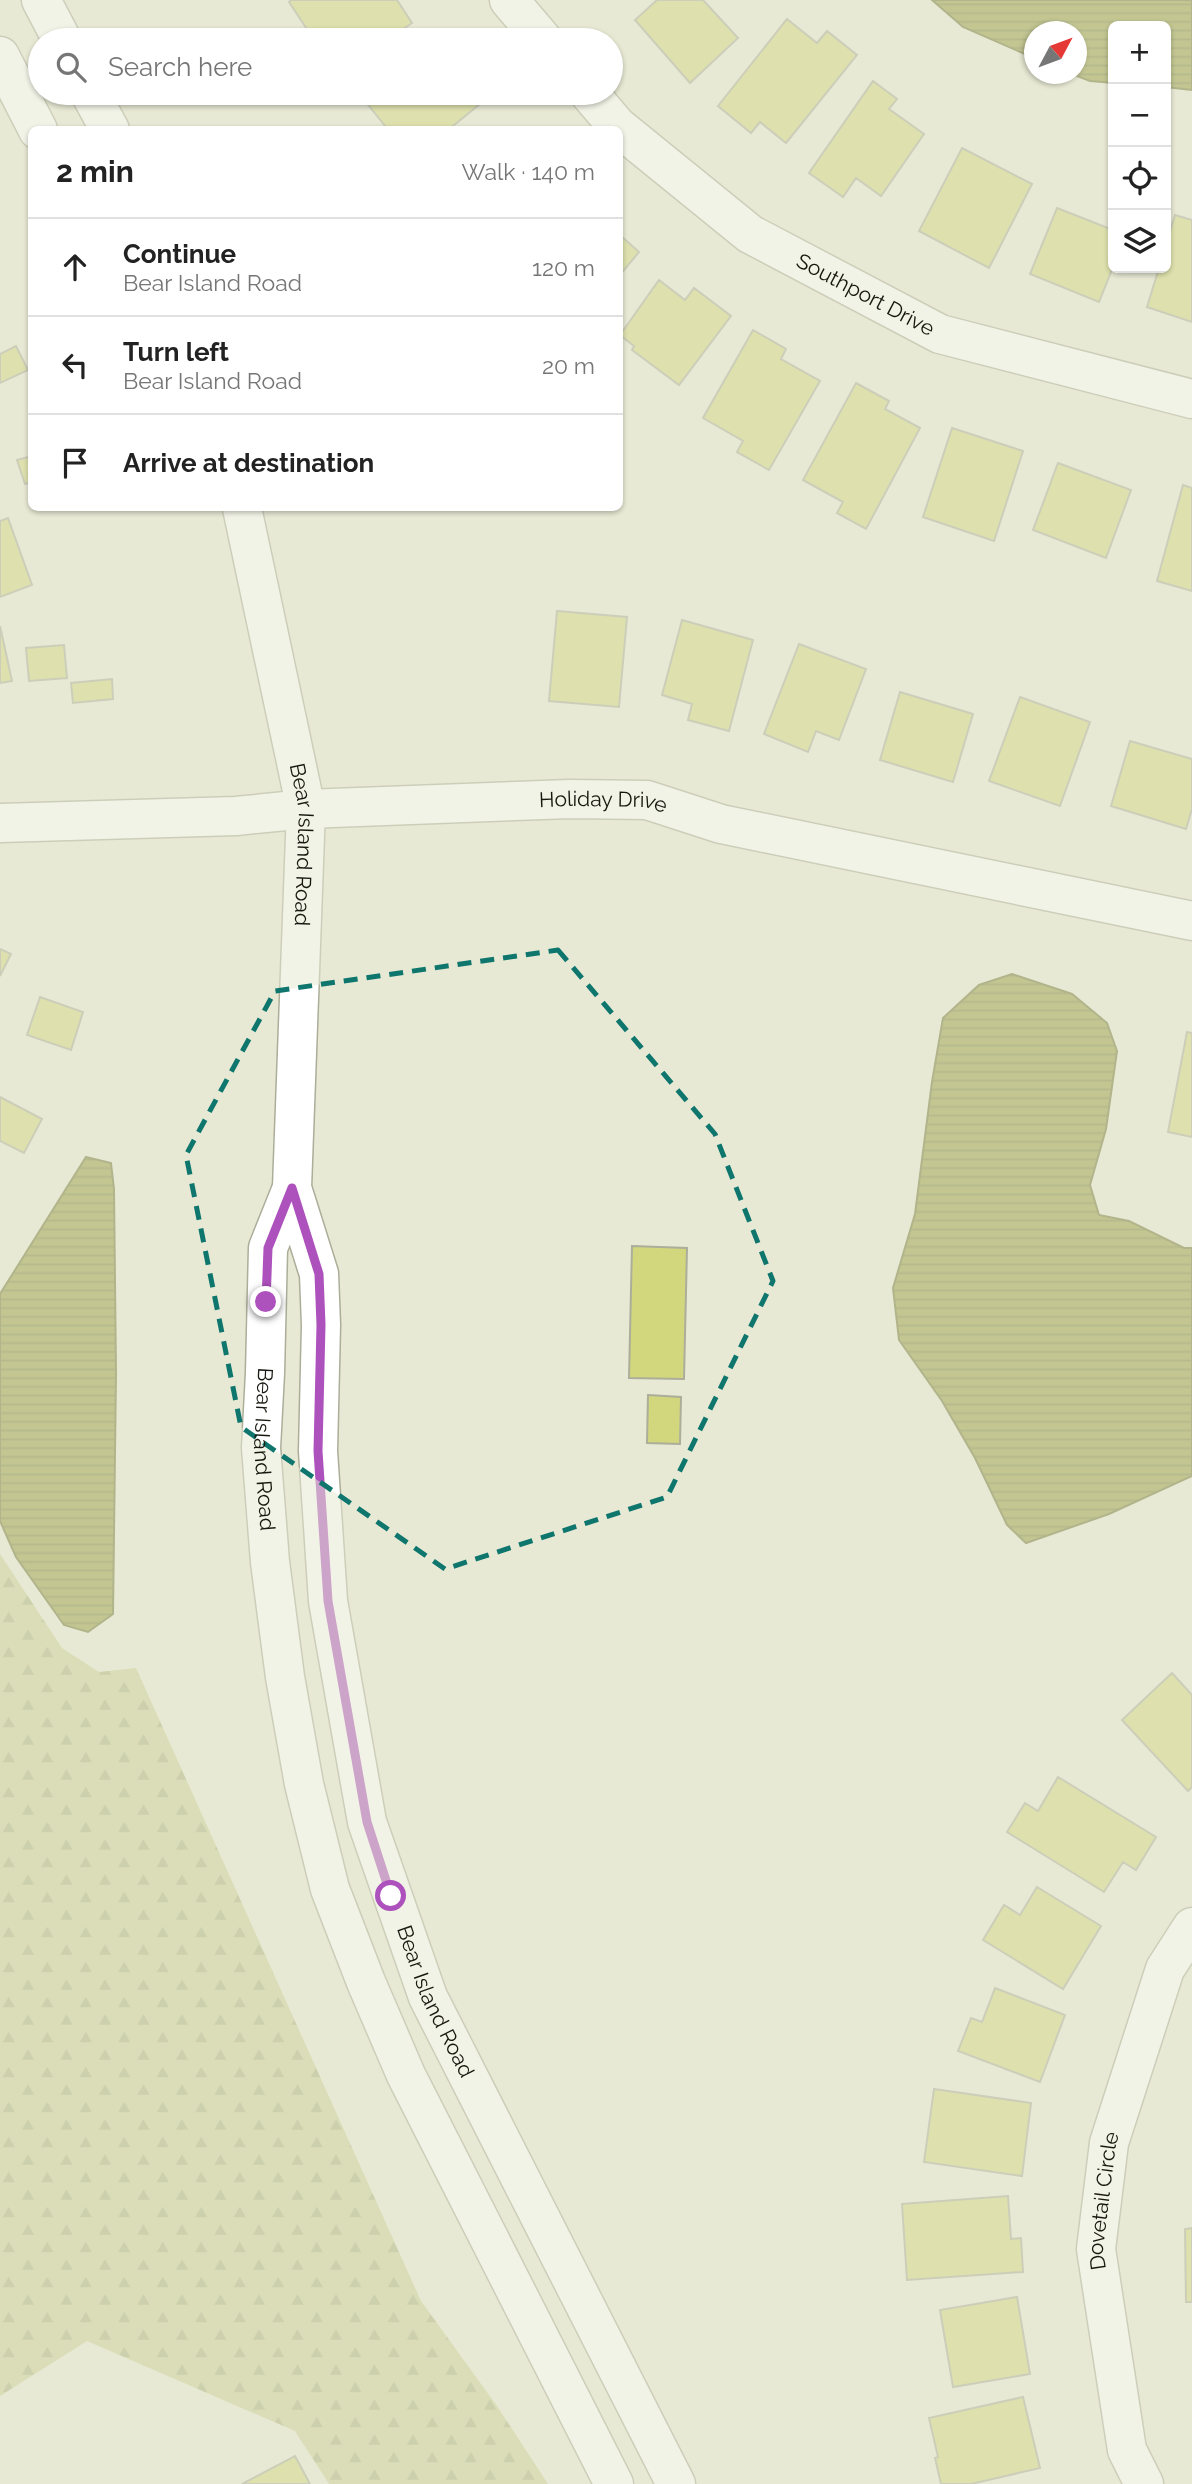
<!DOCTYPE html>
<html lang="en">
<head>
<meta charset="utf-8">
<style>
  :root { --surface:#fff; --page:#f6f6f6; --text:#222; --muted:#767676; --line:#e0e0e0 }
  body { margin:0; font-family:Raleway,sans-serif; background:var(--page); color:var(--text) }
  .controls { position:absolute; right:21px; top:21px; display:grid; overflow:hidden; border-radius:10px; box-shadow:0 2px 5px #0004 }
  .controls button { width:63px; height:63px; display:grid; place-items:center; padding:0; border:0; border-bottom:2px solid var(--line); background:var(--surface); color:var(--text); font:35px sans-serif }
  .compass { position:absolute; left:1024px; top:21px; width:63px; height:63px; border-radius:50%; background:var(--surface); box-shadow:0 2px 5px #0004; rotate:49deg }
  .stop { position:absolute; width:21px; height:21px; margin:-16px; border:5px solid #ad51bc; border-radius:50%; background:#fff }
  .stop.end { background:#ad51bc; border-color:#fff; box-shadow:0 2px 7px #0008 }
  .list { margin:0; padding:0; list-style:none }
  h2 { display:flex; justify-content:space-between; align-items:center; height:91px; margin:0; padding:0 28px; font-size:30px }
  h2 small { font-size:23px; font-weight:400; color:var(--muted) }
  .list li { display:grid; grid-template-columns:46px 1fr auto; gap:21px; align-items:center; box-sizing:border-box; height:98px; padding:0 28px; border-top:2px solid var(--line) }
  .list b { display:block; font-size:26px; white-space:nowrap }
  .list p { margin:0; font-size:23px; white-space:nowrap; color:var(--muted) }
  .list em { font-size:23px; font-style:normal; color:var(--muted) }
  .icon { flex:none; width:38px; height:38px; fill:none; stroke:currentColor; stroke-width:2; stroke-linecap:round; stroke-linejoin:round }
  .map { position:relative; flex:none; width:1192px; height:2484px; overflow:hidden }
  .search { position:absolute; background:var(--surface); box-shadow:0 2px 5px #0004; left:28px; top:28px; width:595px; height:77px; display:flex; align-items:center; gap:18px; box-sizing:border-box; padding:0 24px; border-radius:38px; color:var(--muted); font-size:26px }
  .panel { position:absolute; background:var(--surface); box-shadow:0 2px 5px #0004; left:28px; top:126px; width:595px; height:385px; border-radius:10px }
  .map>svg:first-child { display:block }
  .forest { fill:url(#forest-firs) }
  .water { fill:url(#water-rules); stroke:#717433; stroke-width:2 }
  .building { fill:#d2d77e; stroke:#acae9a; stroke-width:2 }
  .lines { fill:none; stroke-linecap:round; stroke-linejoin:round }
  .street-casing { stroke:#acae9a; stroke-width:41 }
  .secondary-casing { stroke:#acae9a; stroke-width:41 }
  .street { stroke:#fff; stroke-width:38 }
  .secondary { stroke:#fff; stroke-width:38 }
  .route { stroke:#ad51bc; stroke-width:9 }
  .marked { fill:none; stroke:#0f766e; stroke-width:5; stroke-dasharray:14 9; stroke-linejoin:round }
  .labels { text-anchor:middle; stroke-width:6; stroke-linejoin:round; paint-order:stroke }
  .street-label { font-size:21px; fill:#171710; stroke:#e7e9d4 }
</style>
</head>
<body>
<div class="map">
<svg width="1192" height="2484" viewBox="0 0 1192 2484">
  <defs>
    <pattern id="forest-firs" width="22" height="20" patternUnits="userSpaceOnUse" patternTransform="scale(1.75)"><rect width="22" height="20" fill="#cbcf94"/><path d="M5 1l3.5 6h-7zM16 11l3.5 6h-7z" fill="#aeb17f"/></pattern>
    <pattern id="water-rules" width="6" height="5" patternUnits="userSpaceOnUse" patternTransform="scale(1.75)"><rect width="6" height="5" fill="#979c42"/><path d="M0 2.5h6" fill="none" stroke="#7a7e36"/></pattern>
  </defs>
  <rect width="100%" height="100%" fill="#e7e9d4"/>
  <path class="forest" d="M0,1554L62,1648L99,1672L136,1668L421,2301L497,2406L548,2484H329L295,2431L87,2341L0,2396Z"/>
  <path class="water" d="M932,0H1192V90L1166,87V26H1113V83L1090,81L1072,74H1076V32H1034V58L963,27Z
    M1012,974L1072,994L1107,1023L1117,1051L1106,1129L1090,1185L1099,1215L1129,1221L1184,1248H1192V1476L1109,1514L1026,1543L1007,1525L975,1458L942,1401L899,1340L893,1288L915,1214L932,1082L943,1018L979,985Z
    M86,1157L111,1163L114,1189L116,1373L113,1614L88,1632L64,1625L16,1557L0,1521V1294Z"/>
  <path class="building" d="M291,0H397L412,23L387,40H314L289,2Z
    M657,0H703L738,38L690,83L635,20Z
    M787,19L817,43L827,31L857,55L786,143L760,122L751,133L718,106Z
    M873,81L897,99L889,109L924,134L881,196L856,178L843,197L809,173Z
    M375,93H481L486,99L448,130H381L385,126L365,101Z
    M962,148L1032,184L989,268L919,231Z
    M1057,208L1113,230V267L1099,302L1030,274Z
    M1175,215L1192,220V322L1147,307L1159,268H1166V244Z
    M620,235L639,252L620,275Z
    M659,280L685,300L694,288L731,316L679,385L632,350L634,346L620,335Z
    M753,330L786,349L781,359L820,381L769,470L737,452L743,441L703,418Z
    M16,346L28,370L0,383V354Z
    M856,383L889,401L885,409L920,428L866,529L837,513L843,502L803,480Z
    M952,428L1023,451L994,541L923,517Z
    M32,456V482L25,484L17,460Z
    M1058,463L1131,490L1106,558L1033,530Z
    M1183,485L1192,488V591L1157,581Z
    M8,518L32,585L0,597V521Z
    M557,611L627,617L619,707L549,701Z
    M682,620L753,640L729,731L688,720L692,704L662,695Z
    M0,626L12,681L0,683Z
    M799,644L866,669L839,740L816,731L808,752L764,734Z
    M64,645L67,678L29,681L26,648Z
    M112,679L113,699L73,703L71,683Z
    M900,692L973,714L953,782L880,760Z
    M1020,697L1090,722L1060,806L989,781Z
    M1130,741L1192,759V809L1186,829L1111,806Z
    M0,949L11,954L0,976Z
    M40,997L83,1012L71,1050L27,1035Z
    M1187,1032L1192,1033V1137L1168,1132Z
    M0,1097L42,1119L24,1153L0,1141Z
    M632,1246L687,1248L684,1379L629,1378Z
    M648,1395L681,1397L680,1444L647,1443Z
    M1172,1673L1192,1695V1787L1188,1791L1122,1720Z
    M1058,1777L1156,1837L1136,1870L1123,1862L1104,1892L1007,1832L1025,1803L1038,1811Z
    M1037,1887L1101,1926L1063,1989L983,1940L1004,1905L1020,1915Z
    M995,1988L1065,2015L1040,2082L958,2051L971,2018L982,2022Z
    M934,2089L1031,2103L1022,2176L924,2162Z
    M1008,2196L1011,2239L1021,2238L1023,2272L907,2280L902,2204Z
    M1192,2228V2302H1186L1185,2229Z
    M1017,2297L1030,2374L953,2387L940,2310Z
    M1023,2397L1040,2468L971,2484H941L935,2458L938,2457L929,2418Z
    M295,2456L310,2484H242Z"/>
  <g class="lines">
    <g class="street-casing">
      <g id="street">
        <path d="M509,0L543,40"/>
        <path id="s1" d="M589,93L617,126L750,234L940,334L1192,399"/>
        <path id="s2" d="M0,823L236,816L306,809L570,799L647,800L721,824L1192,921"/>
        <path id="s3" d="M1144,2484L1127,2450L1096,2249L1109,2143L1165,1969L1192,1927"/>
      </g>
    </g>
    <g class="secondary-casing">
      <g id="secondary">
        <path d="M41,0L62,40"/>
        <path d="M0,56L38,130"/>
        <path d="M90,93L110,130"/>
        <path id="s4" d="M242,508L306,809L292,1188L319,1274L321,1325L318,1451L328,1601L367,1822L428,1997L676,2484"/>
        <path id="s5" d="M292,1188L268,1248L265,1373L261,1448L270,1562L285,1677L304,1784L330,1889L366,1982L406,2075L614,2484"/>
      </g>
    </g>
    <use href="#street" class="street"/>
    <use href="#secondary" class="secondary"/>
  </g>
  <g class="lines">
    <path class="route" d="M266,1302L268,1248L292,1188L319,1274L321,1325L318,1451L328,1601L367,1822L391,1896"/>
  </g>
  <path d="M0 0H1192V2484H0ZM558,950L715,1134L773,1281L667,1497L445,1569L241,1427L186,1155L275,991Z" fill="#e7e9d4" fill-opacity=".55" fill-rule="evenodd"/>
  <path class="marked" d="M558,950L715,1134L773,1281L667,1497L445,1569L241,1427L186,1155L275,991Z"/>
  <g class="labels">
    <g class="street-label">
      <text dy="7" stroke="none"><textPath href="#s1" startOffset="345">Southport Drive</textPath></text>
      <text dy="7" stroke="none"><textPath href="#s2" startOffset="604">Holiday Drive</textPath></text>
      <text dy="7" stroke="none"><textPath href="#s4" startOffset="343">Bear Island Road</textPath></text>
      <text dy="7" stroke="none"><textPath href="#s5" startOffset="266">Bear Island Road</textPath></text>
      <text dy="7" stroke="none"><textPath href="#s4" startOffset="1521">Bear Island Road</textPath></text>
      <text dy="7" stroke="none"><textPath href="#s3" startOffset="290">Dovetail Circle</textPath></text>
    </g>
  </g>
</svg>
<div class="controls">
<button>+</button>
<button>−</button>
<button><svg class="icon" aria-label="locate" viewBox="0 0 24 24"><circle cx="12" cy="12" r="6"/><path d="M12 2v4M12 18v4M2 12h4M18 12h4"/></svg></button>
<button><svg class="icon" aria-label="layers" viewBox="0 0 24 24"><path d="M12 4l9 5-9 5-9-5zM3 14l9 5 9-5"/></svg></button>
</div>
<svg class="compass" viewBox="-18 -18 36 36"><path d="M0-13l5 13h-10z" fill="#e53935"/><path d="M0 13l5-13h-10z" fill="#767676"/></svg>
<div class="stop" style="left:391px;top:1896px"></div>
<div class="stop end" style="left:266px;top:1302px"></div>
<div class="search"><svg class="icon" aria-label="search" viewBox="0 0 24 24"><circle cx="10" cy="10" r="6"/><path d="M15 15l6 6"/></svg>Search here</div>
<section class="panel">
<h2>2 min<small>Walk · 140 m</small></h2>
<ul class="list">
<li><svg class="icon" aria-label="ahead" viewBox="0 0 24 24"><path d="M12 20V5M6 11l6-6 6 6"/></svg><div><b>Continue</b><p>Bear Island Road</p></div><em>120 m</em></li>
<li><svg class="icon" aria-label="left" viewBox="0 0 24 24"><path d="M17 20v-9H6M10 6l-5 5 5 5"/></svg><div><b>Turn left</b><p>Bear Island Road</p></div><em>20 m</em></li>
<li><svg class="icon" aria-label="arrive" viewBox="0 0 24 24"><path d="M6 21V4h12l-3 4 3 4H6"/></svg><div><b>Arrive at destination</b></div></li>
</ul>
</section>
</div>
</body>
</html>
